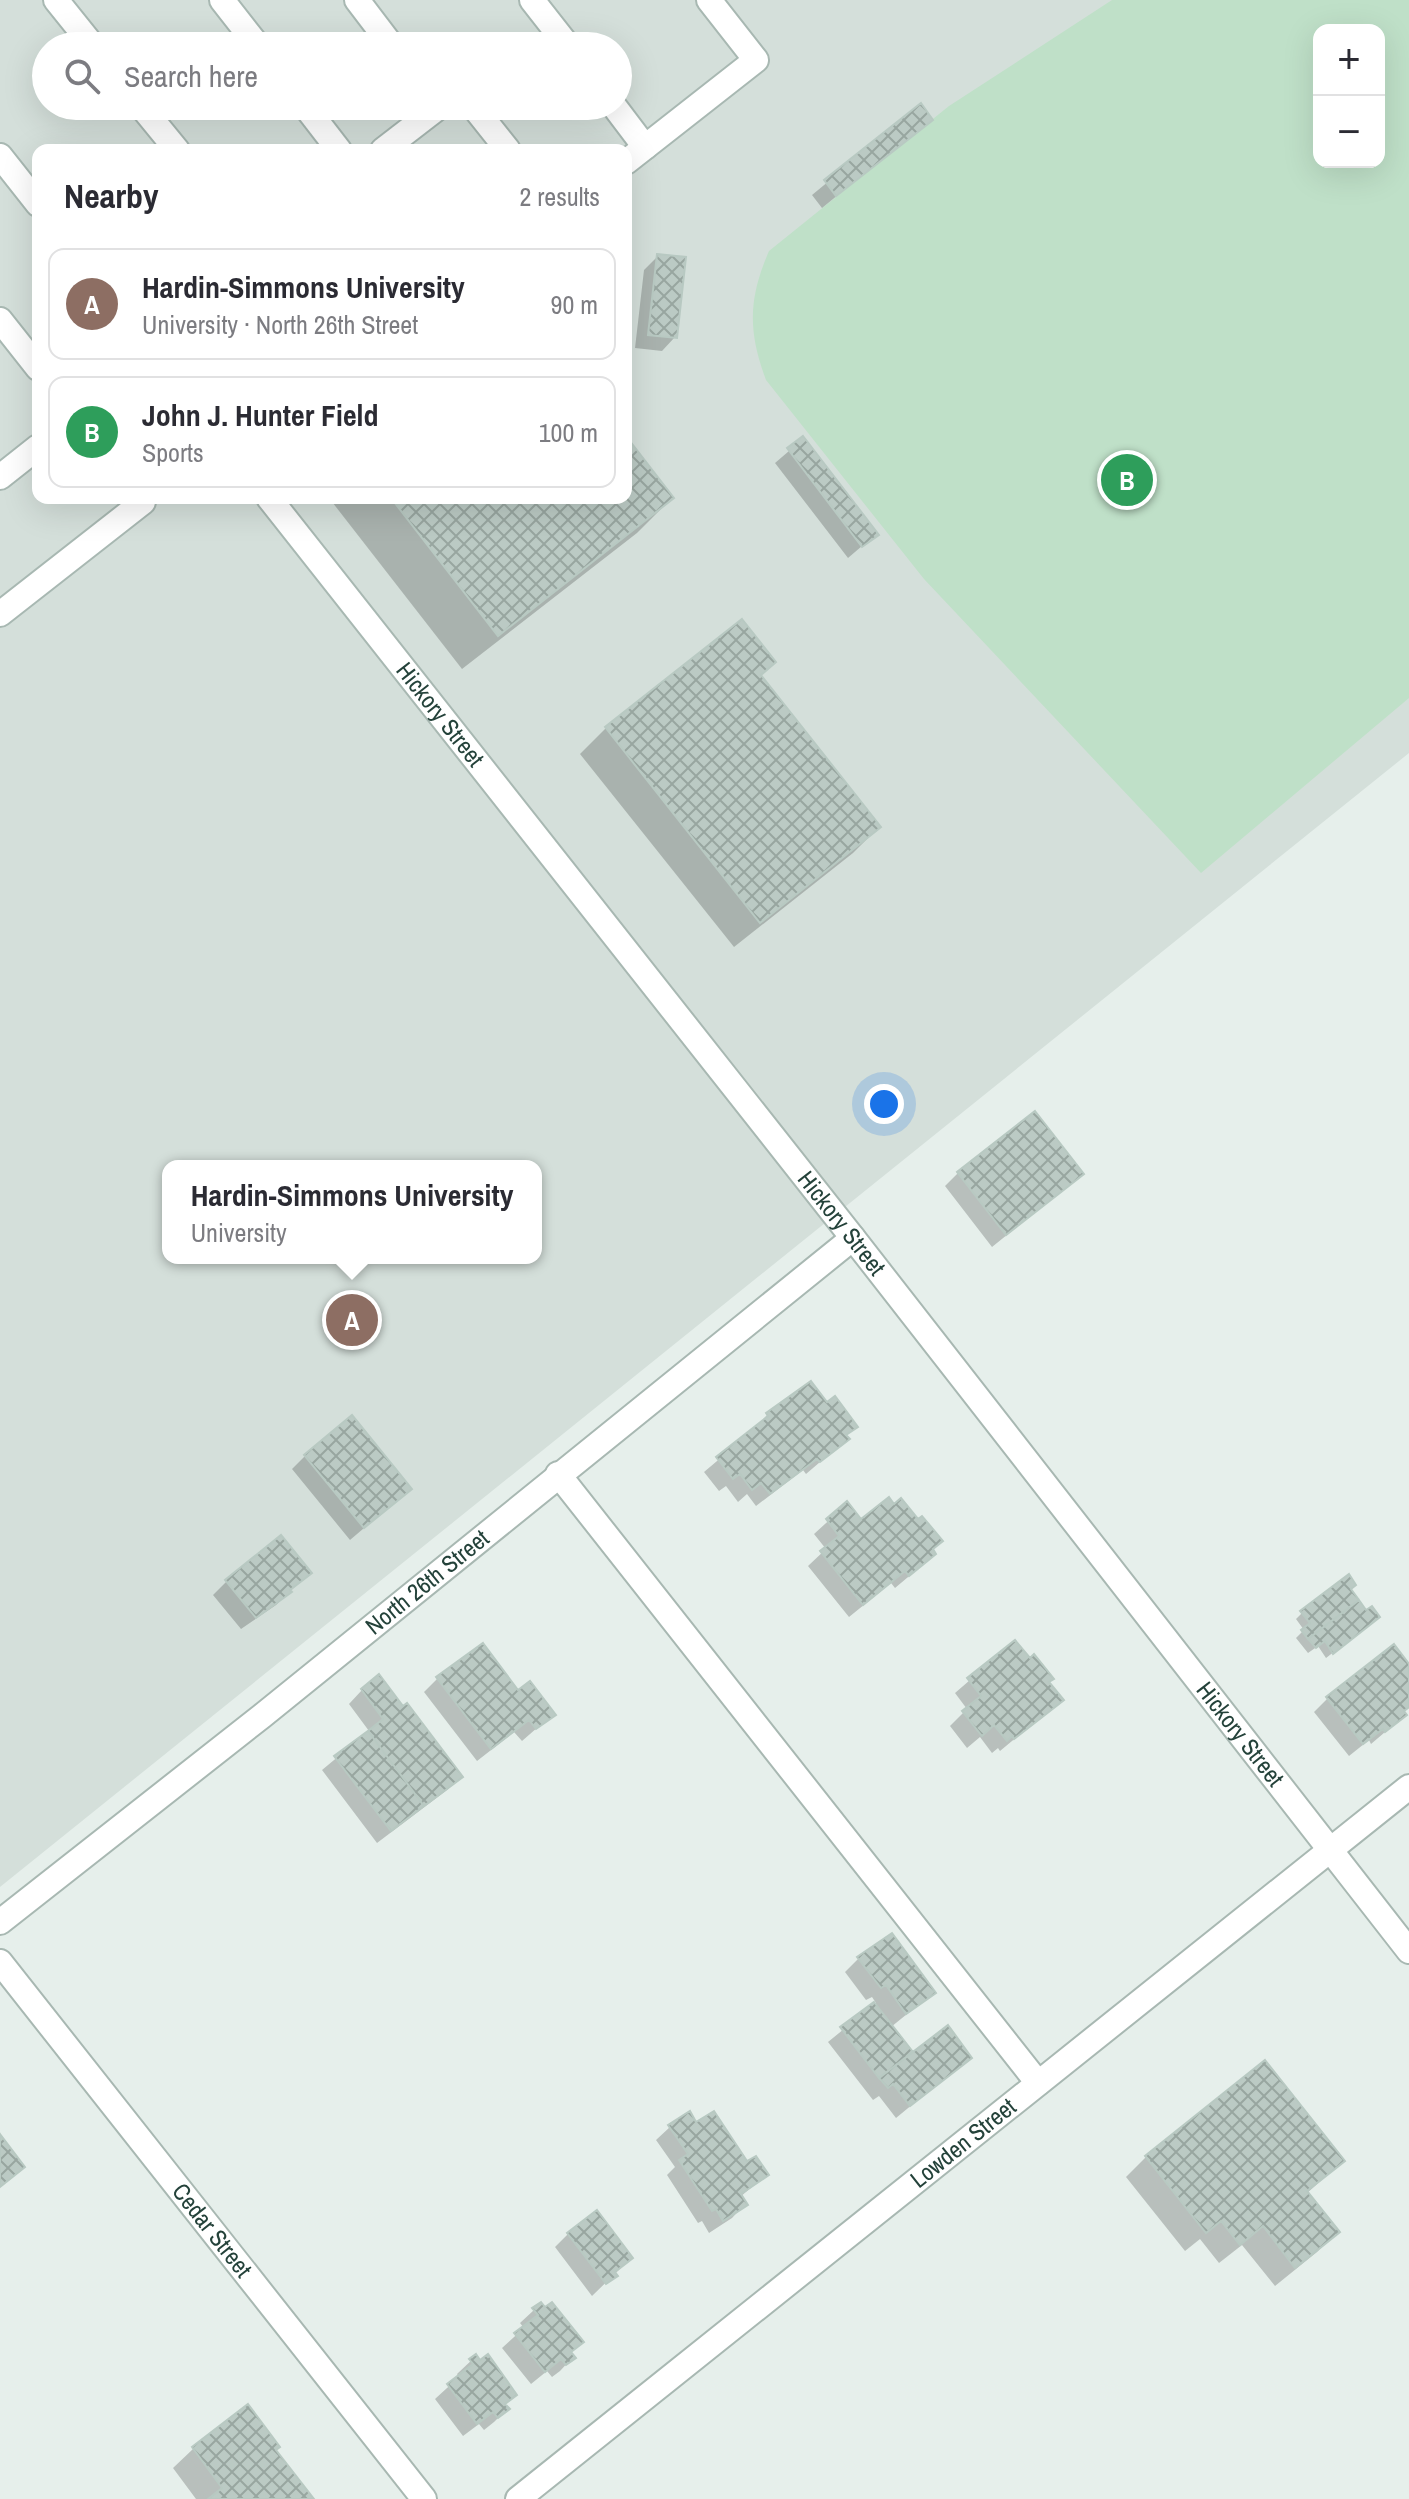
<!DOCTYPE html>
<html lang="en">
<head>
<meta charset="utf-8">
<style>
  :root { --surface:#fff; --page:#f7f7f7; --text:#2b2b33; --muted:#7c7c81; --line:#e1e1e2; --accent:#0b8043 }
  body { margin:0; font-family:"Archivo Narrow",sans-serif; background:var(--page); color:var(--text) }
  .controls { position:absolute; right:24px; top:24px; display:grid; overflow:hidden; border-radius:16px; box-shadow:0 8px 32px #0002 }
  .controls button { width:72px; height:72px; display:grid; place-items:center; padding:0; border:0; border-bottom:2px solid var(--line); background:var(--surface); color:var(--text); font:40px sans-serif }
  .you { position:absolute; left:884px; top:1104px; width:28px; height:28px; margin:-20px; border:6px solid #fff; border-radius:50%; background:#1a73e8; box-shadow:0 0 0 12px #1a73e833 }
  .badge { display:grid; place-items:center; width:52px; height:52px; border-radius:50%; background:var(--accent); color:#fff; font-size:26px; font-weight:700 }
  .pin { position:absolute; translate:-50% -50%; border:4px solid #fff; box-shadow:0 2px 8px #0006 }
  .popup { position:absolute; left:162px; top:1160px; width:380px; height:104px; box-sizing:border-box; display:grid; place-content:center; border-radius:16px; background:var(--surface); filter:drop-shadow(0 2px 6px #0005); font-size:26px; white-space:nowrap; color:var(--muted) }
  .popup b { font-size:30px; color:var(--text) }
  .popup::after { content:''; position:absolute; left:50%; top:100%; margin-left:-16px; border:16px solid transparent; border-top-color:var(--surface) }
  .list { margin:0; padding:0; list-style:none }
  h2 { display:flex; justify-content:space-between; align-items:center; height:104px; margin:0; padding:0 32px; font-size:34px }
  h2 small { font-size:26px; font-weight:400; color:var(--muted) }
  .list li { display:grid; grid-template-columns:52px 1fr auto; gap:24px; align-items:center; box-sizing:border-box; height:112px; margin:0 16px 16px; padding:0 16px; border:2px solid var(--line); border-radius:16px }
  .list b { display:block; font-size:30px; white-space:nowrap }
  .list p { margin:0; font-size:26px; white-space:nowrap; color:var(--muted) }
  .list em { font-size:26px; font-style:normal; color:var(--muted) }
  .icon { flex:none; width:44px; height:44px; fill:none; stroke:currentColor; stroke-width:2; stroke-linecap:round; stroke-linejoin:round }
  .map { position:relative; flex:none; width:1409px; height:2499px; overflow:hidden }
  .search { position:absolute; background:var(--surface); box-shadow:0 8px 32px #0002; left:32px; top:32px; width:600px; height:88px; display:flex; align-items:center; gap:20px; box-sizing:border-box; padding:0 28px; border-radius:44px; color:var(--muted); font-size:30px }
  .panel { position:absolute; background:var(--surface); box-shadow:0 8px 32px #0002; left:32px; top:144px; width:600px; height:360px; border-radius:16px }
  .map>svg:first-child { display:block }
  .built { fill:#d4dfda; fill-rule:evenodd }
  .grass { fill:#bfe0c8; fill-rule:evenodd }
  .shadow { fill:#0003 }
  .building { fill:url(#building-cross-hatch); stroke:#b8c9c2; stroke-width:2 }
  .lines { fill:none; stroke-linecap:round; stroke-linejoin:round }
  .minor-casing { stroke:#a8b8b2; stroke-width:28 }
  .minor { stroke:#fff; stroke-width:24 }
  .labels { text-anchor:middle; stroke-width:6; stroke-linejoin:round; paint-order:stroke }
  .street-label { font-size:24px; fill:#24423a; stroke:#f7fbf9 }
</style>
</head>
<body>
<div class="map">
<svg width="1409" height="2499" viewBox="0 0 1409 2499">
  <defs>
    <pattern id="building-cross-hatch" width="8" height="8" patternUnits="userSpaceOnUse" patternTransform="scale(2)"><rect width="8" height="8" fill="#bbcac4"/><path d="M0 0l8 8M0 8l8-8" fill="none" stroke="#98a6a0"/></pattern>
  </defs>
  <rect width="100%" height="100%" fill="#e6efeb"/>
  <path class="built" d="M0,0H1409V753L0,1887ZM1319,30H1379V162H1319ZM46,46H618V106H46ZM38,150H626V498H38ZM168,1166H536V1258H168Z"/>
  <path class="grass" d="M1112,0H1409V698L1201,873L924,579L766,380C748,332 748,299 769,251L949,106ZM1319,30H1379V162H1319Z"/>
  <path class="shadow" d="M920,106L931,119L822,208L812,195Z
    M658,256L675,337L662,351L635,348L644,270Z
    M803,439L876,534L848,558L775,463Z
    M626,440L672,498L637,533L462,669L329,498H626Z
    M760,676L879,827L853,853L734,947L580,754L606,728Z
    M958,1173L1082,1174L992,1247L945,1186Z
    M811,1384L827,1405L856,1427L845,1437L847,1439L806,1474L803,1470L756,1506L747,1494L738,1502L726,1486L719,1491L704,1472L755,1429L767,1415Z
    M305,1456L410,1489L350,1540L292,1469Z
    M847,1504L860,1522L931,1550L920,1567L895,1588L891,1583L849,1617L808,1566L826,1549L814,1534Z
    M309,1573L276,1605L241,1629L213,1595L227,1581Z
    M1349,1590L1371,1623L1326,1658L1318,1646L1308,1653L1296,1638L1304,1630L1296,1619L1302,1613Z
    M1014,1642L1061,1700L1000,1751L998,1748L992,1753L980,1737L967,1748L950,1726L967,1709L955,1693Z
    M1409,1667V1708L1403,1713L1405,1715L1371,1744L1369,1740L1349,1756L1314,1712L1327,1699Z
    M437,1679L518,1693L553,1714L522,1741L514,1732L477,1761L424,1692Z
    M362,1690L460,1777L447,1790L377,1843L322,1770L369,1731L349,1704Z
    M859,1958L933,1993L891,2027L912,2055L970,2057L896,2118L879,2096L873,2100L828,2042L876,2003L872,1997L866,2000L845,1972Z
    M1265,2063L1343,2161L1306,2194L1337,2232L1317,2252L1275,2286L1242,2245L1219,2263L1200,2239L1185,2251L1126,2177L1146,2157Z
    M696,2125L766,2175L740,2197L745,2204L732,2218L709,2233L702,2221L698,2223L667,2175L675,2167L656,2140L670,2127Z
    M568,2234L631,2258L592,2296L555,2247Z
    M534,2310L581,2342L570,2353L573,2357L560,2371L552,2377L547,2371L531,2384L502,2348L524,2328L520,2323Z
    M475,2357L515,2395L504,2405L507,2409L494,2422L484,2430L479,2424L463,2436L435,2399L459,2377L457,2374Z
    M248,2407L274,2450L311,2499H196L173,2468L193,2449Z"/>
  <path class="building" d="M921,103L933,120L836,196L824,180Z
    M657,254L686,257L677,338L648,335Z
    M626,436L674,498L498,636L391,498H626Z
    M803,436L879,535L862,547L787,448Z
    M742,619L776,662L761,675L881,827L760,923L605,727Z
    M1035,1111L1084,1174L1006,1235L957,1172Z
    M811,1381L827,1402L835,1396L858,1427L846,1435L850,1439L820,1462L817,1459L770,1494L761,1483L752,1490L740,1474L733,1479L716,1457L768,1416L766,1413Z
    M352,1415L412,1489L364,1528L304,1455Z
    M889,1497L894,1504L901,1498L918,1519L922,1516L943,1541L933,1549L936,1554L909,1576L905,1571L863,1605L820,1551L839,1536L826,1519L847,1501L861,1519Z
    M281,1535L312,1573L290,1590L292,1592L256,1618L225,1580Z
    M1349,1574L1356,1585L1351,1589L1359,1600L1308,1639L1301,1630L1310,1623L1300,1611Z
    M1359,1600L1366,1610L1372,1606L1380,1617L1333,1654L1325,1641L1316,1648L1308,1639Z
    M1015,1640L1030,1658L1034,1654L1054,1679L1049,1682L1064,1700L1014,1739L1012,1736L1007,1741L994,1725L982,1736L962,1711L981,1696L967,1678Z
    M483,1643L518,1690L530,1681L556,1715L536,1729L529,1720L491,1749L436,1677Z
    M1394,1644L1409,1664V1707L1404,1711L1407,1715L1385,1732L1383,1729L1363,1744L1326,1697Z
    M379,1674L403,1706L407,1703L463,1777L424,1806L368,1731L383,1719L361,1689Z
    M368,1731L424,1806L391,1831L334,1756Z
    M892,1933L936,1993L906,2014L886,1985L881,1988L857,1957Z
    M874,2002L913,2052L879,2078L840,2027Z
    M948,2025L972,2058L910,2106L893,2084L888,2088L879,2078Z
    M1265,2060L1345,2161L1307,2191L1340,2232L1295,2268L1263,2226L1240,2245L1221,2221L1206,2233L1145,2156Z
    M690,2111L696,2122L714,2111L747,2161L756,2156L769,2175L741,2194L748,2205L723,2221L716,2209L712,2211L679,2160L688,2154L668,2125Z
    M0,2134L25,2167L0,2187Z
    M597,2210L633,2258L615,2272L618,2276L606,2284L567,2233Z
    M541,2302L545,2307L552,2302L584,2342L571,2352L576,2358L566,2365L561,2359L545,2372L514,2333L538,2315L532,2308Z
    M476,2354L480,2360L488,2354L517,2395L505,2404L510,2409L498,2418L493,2412L477,2424L447,2384L473,2364L469,2359Z
    M248,2404L280,2447L276,2450L314,2499H208L222,2488L192,2447Z"/>
  <g class="lines">
    <g class="minor-casing">
      <g id="minor">
        <path d="M56,0L93,46"/>
        <path d="M222,0L258,46"/>
        <path d="M357,0L392,46"/>
        <path d="M532,0L568,46"/>
        <path d="M141,106L177,150"/>
        <path d="M305,106L339,150"/>
        <path d="M473,106L508,150"/>
        <path d="M614,106L645,147"/>
        <path d="M383,150L440,106"/>
        <path d="M0,156L38,204"/>
        <path d="M626,162L756,60L709,0"/>
        <path d="M0,320L38,368"/>
        <path d="M0,477L38,447"/>
        <path id="s1" d="M269,498L853,1238L1409,1951"/>
        <path d="M0,614L143,502L140,498"/>
        <path d="M558,1474L1038,2083"/>
        <path id="s2" d="M0,1922L262,1716L853,1238"/>
        <path id="s3" d="M0,1962L424,2499"/>
        <path id="s4" d="M518,2499L1409,1787"/>
      </g>
    </g>
    <use href="#minor" class="minor"/>
  </g>
  <g class="labels">
    <g class="street-label">
      <text dy="8" stroke="none"><textPath href="#s1" startOffset="276">Hickory Street</textPath></text>
      <text dy="8" stroke="none"><textPath href="#s1" startOffset="924">Hickory Street</textPath></text>
      <text dy="8" stroke="none"><textPath href="#s2" startOffset="546">North 26th Street</textPath></text>
      <text dy="8" stroke="none"><textPath href="#s1" startOffset="1572">Hickory Street</textPath></text>
      <text dy="8" stroke="none"><textPath href="#s4" startOffset="570">Lowden Street</textPath></text>
      <text dy="8" stroke="none"><textPath href="#s3" startOffset="342">Cedar Street</textPath></text>
    </g>
  </g>
</svg>
<div class="controls">
<button>+</button>
<button>−</button>
</div>
<div class="you"></div>
<div class="pin badge" style="left:352px;top:1320px;background:#8d6e63">A</div>
<div class="popup"><b>Hardin-Simmons University</b>University</div>
<div class="pin badge" style="left:1127px;top:480px;background:#2e9e5b">B</div>
<div class="search"><svg class="icon" aria-label="search" viewBox="0 0 24 24"><circle cx="10" cy="10" r="6"/><path d="M15 15l6 6"/></svg>Search here</div>
<section class="panel">
<h2>Nearby<small>2 results</small></h2>
<ul class="list">
<li><span class="badge" style="background:#8d6e63">A</span><div><b>Hardin-Simmons University</b><p>University · North 26th Street</p></div><em>90 m</em></li>
<li><span class="badge" style="background:#2e9e5b">B</span><div><b>John J. Hunter Field</b><p>Sports</p></div><em>100 m</em></li>
</ul>
</section>
</div>
</body>
</html>
